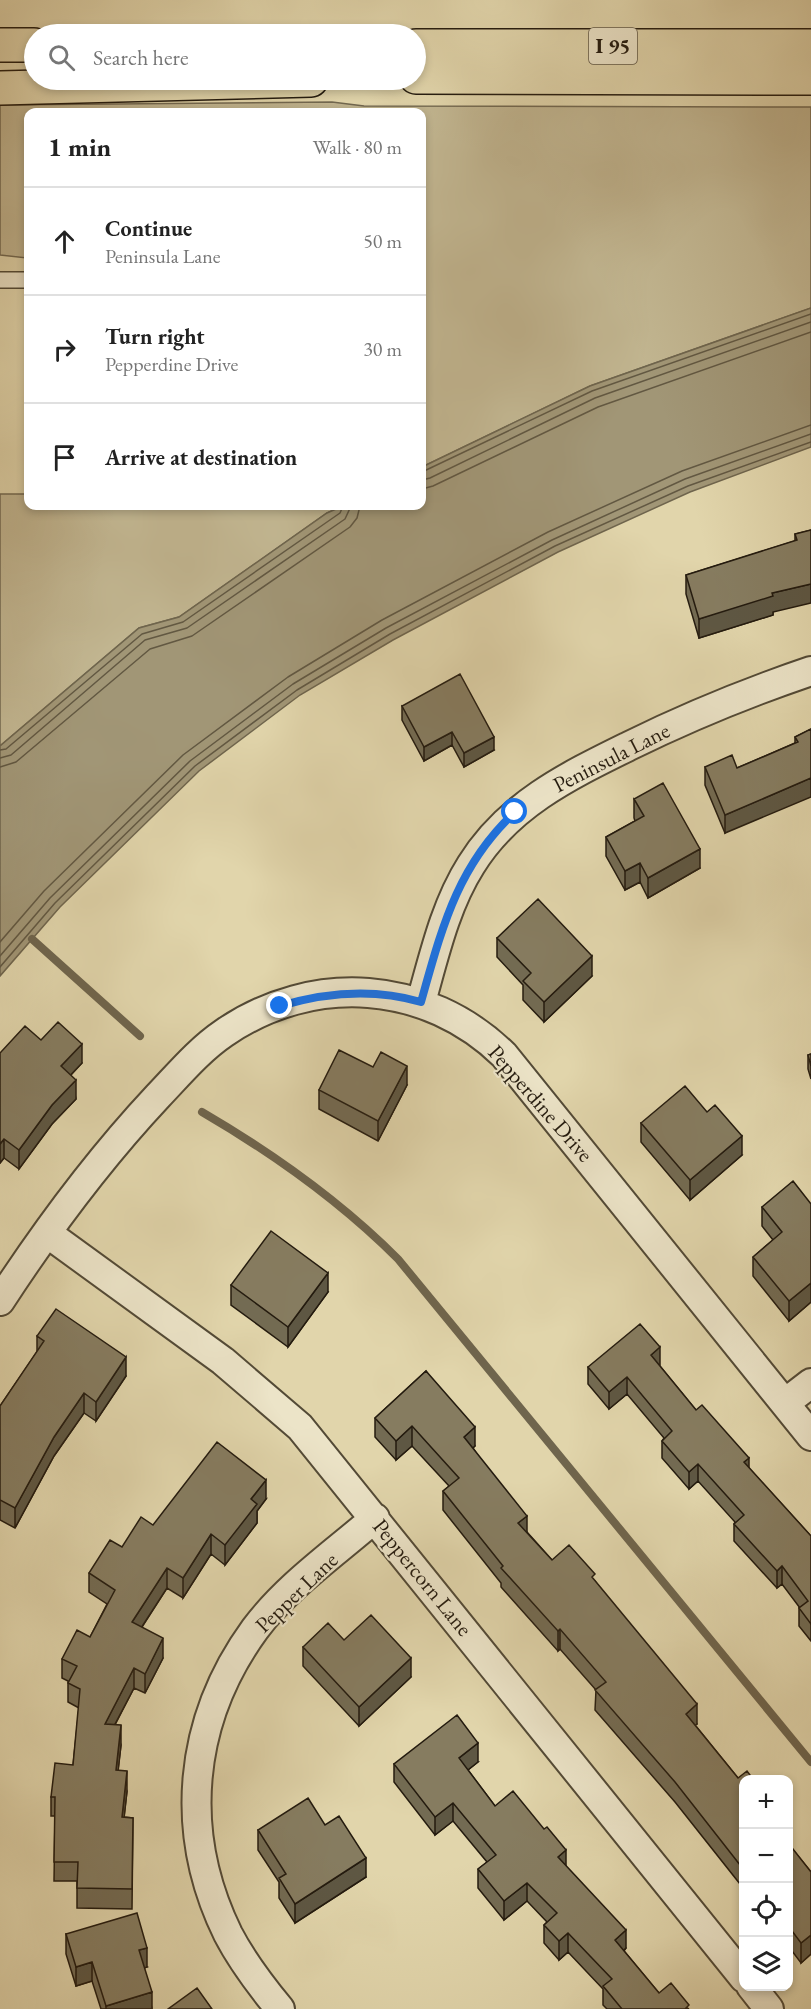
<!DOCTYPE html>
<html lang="en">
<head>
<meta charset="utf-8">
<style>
  :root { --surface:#fff; --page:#f6f6f6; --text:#222; --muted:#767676; --line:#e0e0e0 }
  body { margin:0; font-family:"EB Garamond",serif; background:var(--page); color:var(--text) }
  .controls { position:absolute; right:18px; bottom:18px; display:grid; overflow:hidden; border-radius:12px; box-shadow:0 3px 9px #0003 }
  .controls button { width:54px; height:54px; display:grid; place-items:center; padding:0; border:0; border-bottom:2px solid var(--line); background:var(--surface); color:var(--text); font:30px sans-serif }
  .stop { position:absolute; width:18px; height:18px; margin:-14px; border:4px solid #1a73e8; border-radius:50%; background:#fff }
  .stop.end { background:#1a73e8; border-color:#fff; box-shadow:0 2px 6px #0008 }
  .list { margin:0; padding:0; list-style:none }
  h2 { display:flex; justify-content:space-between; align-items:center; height:78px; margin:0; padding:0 24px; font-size:26px }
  h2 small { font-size:20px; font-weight:400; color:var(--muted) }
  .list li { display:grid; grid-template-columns:39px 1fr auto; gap:18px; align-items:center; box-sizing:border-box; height:108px; padding:0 24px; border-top:2px solid var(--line) }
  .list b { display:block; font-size:22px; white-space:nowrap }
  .list p { margin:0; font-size:20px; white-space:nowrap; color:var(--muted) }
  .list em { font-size:20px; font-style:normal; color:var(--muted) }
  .icon { flex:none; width:33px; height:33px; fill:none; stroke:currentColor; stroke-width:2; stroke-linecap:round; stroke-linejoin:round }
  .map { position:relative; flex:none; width:811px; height:2009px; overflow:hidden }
  .search { position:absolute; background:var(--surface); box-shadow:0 3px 9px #0003; left:24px; top:24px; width:402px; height:66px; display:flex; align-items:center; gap:15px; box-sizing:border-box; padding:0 21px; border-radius:33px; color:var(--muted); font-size:22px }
  .panel { position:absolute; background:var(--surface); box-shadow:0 3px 9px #0003; left:24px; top:108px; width:402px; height:402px; border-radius:12px }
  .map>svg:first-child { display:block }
  .green { fill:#c1b590; stroke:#726850; stroke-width:1.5 }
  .water { fill:#a19676; stroke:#6f654d; stroke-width:1.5 }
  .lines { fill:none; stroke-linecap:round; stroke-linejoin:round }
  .shore { stroke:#625842; stroke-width:1.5 }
  .stream { stroke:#6f654d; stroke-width:8 }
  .service-casing { stroke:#534a36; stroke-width:18 }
  .minor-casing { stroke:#534a36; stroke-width:32 }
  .motorway-casing { stroke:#241b0f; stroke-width:36 }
  .service { stroke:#ece4c8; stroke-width:15 }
  .minor { stroke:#ece4c8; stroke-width:28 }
  .motorway { stroke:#e1d5ab; stroke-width:33 }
  .wall { fill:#736b53; stroke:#241b0f; stroke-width:1.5 }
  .shaded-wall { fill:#5e5743; stroke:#241b0f; stroke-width:1.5 }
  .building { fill:#867c60; stroke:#241b0f; stroke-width:1.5 }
  .route { stroke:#1a73e8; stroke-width:8 }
  .labels { text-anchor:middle; stroke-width:4.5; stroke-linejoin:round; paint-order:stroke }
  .shield { fill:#ece4c8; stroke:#605746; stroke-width:1.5 }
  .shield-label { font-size:21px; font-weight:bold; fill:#241b0f }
  .street-label { font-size:22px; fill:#241b0f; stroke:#ece4c8 }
</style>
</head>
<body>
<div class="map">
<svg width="811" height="2009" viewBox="0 0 811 2009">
  <rect width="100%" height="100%" fill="#e1d5ab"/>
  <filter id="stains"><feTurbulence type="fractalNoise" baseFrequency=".00333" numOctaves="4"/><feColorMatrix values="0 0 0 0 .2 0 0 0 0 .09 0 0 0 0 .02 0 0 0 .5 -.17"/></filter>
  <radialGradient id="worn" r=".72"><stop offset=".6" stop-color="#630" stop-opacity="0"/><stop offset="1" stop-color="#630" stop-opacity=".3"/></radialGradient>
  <path class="green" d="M332,102L364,106L811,107V308L590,386L422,467V112H28L27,258L0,255V105Z
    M0,494H28V506H343L327,513L179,617L139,628L0,746Z"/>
  <path class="water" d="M811,308V447L690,492L558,552L393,640L300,695L199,771L60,907L0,976V746L139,628L179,617L327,513L343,506H422V467L590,386Z"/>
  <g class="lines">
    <path class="shore" d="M422,472L592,391L811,314
      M422,480L430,478L595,398L811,322
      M422,489L433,486L598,407L811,332
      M0,750L6,749L142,634L183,622L340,513L343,506
      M0,758L11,755L145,640L187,628L345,519L351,506
      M0,767L16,762L150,649L192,636L350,527L357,518L360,506
      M0,942L44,891L183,755L288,677L382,620L548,532L682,471L811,425
      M0,956L50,898L190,761L293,684L386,628L552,540L685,479L811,434
      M0,967L55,903L195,766L297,690L390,634L555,546L688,486L811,442"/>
    <path class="stream" d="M32,939L140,1036
      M202,1112C274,1154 339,1200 398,1259L811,1762"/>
    <g class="service-casing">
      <path id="service" d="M0,280H28"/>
    </g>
    <g class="minor-casing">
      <path id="minor" d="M421,1002C434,956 445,906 471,865C508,805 568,776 629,746C688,717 749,692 811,671
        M47,1233L223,1361L300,1427L744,1978
        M0,1301C47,1229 99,1159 158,1096C179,1074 199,1050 224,1033C313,972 427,980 504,1055L811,1436
        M785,1403L811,1383
        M751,1986L769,2009
        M280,2009C261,1986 242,1961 228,1934C178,1832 188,1721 255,1629C287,1586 335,1553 375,1518"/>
    </g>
    <g class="motorway-casing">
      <path id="motorway" d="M0,45H34
        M416,46H811
        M416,77L811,78
        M0,88L311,80"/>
    </g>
    <use href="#service" class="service"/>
    <use href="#minor" class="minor"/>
    <use href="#motorway" class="motorway"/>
  </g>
  <path class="wall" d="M811,530L773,612V615L699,638L686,594V575L795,541V534Z
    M402,706L494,750L464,767L452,745L424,761L402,720Z
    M811,729L725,833L705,785V767L737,768L795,743V737Z
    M634,799L700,868L648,898L640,882L625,890L606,856V837L635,821L634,818Z
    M497,938L592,976L544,1022L523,1000V985L497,957Z
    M41,1040L82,1063L71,1075L76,1099L52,1124L19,1169L4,1158L0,1163V1053Z
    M811,1054V1079L808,1069V1055Z
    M407,1085L378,1141L319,1109V1090Z
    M641,1123L742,1155L690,1200L641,1142Z
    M811,1204V1302L789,1321L753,1276V1257L773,1240L762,1226V1207Z
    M231,1285L328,1292L288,1347L231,1305Z
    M37,1336L126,1376L96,1421L84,1413L54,1456L15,1528L0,1520V1406L37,1352Z
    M659,1365L696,1410L811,1536V1641L799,1626V1608H800L782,1584L777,1588L734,1541V1524L735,1522L698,1481L689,1489L662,1458V1441L664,1438L627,1394L609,1409L588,1384V1367Z
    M426,1371L475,1446L473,1448L527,1532L552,1560L595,1581L697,1724L695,1725L738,1778L744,1779V1889L675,1802L595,1710L596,1690L560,1649L558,1651L501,1587V1583L443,1510V1491L449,1486L412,1446L396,1460L375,1437V1418Z
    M266,1499L257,1511V1523L225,1565L211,1554L183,1598L167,1588L142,1627L163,1658L145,1693L134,1688L115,1725L121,1745L118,1770L127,1791L124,1817L133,1818L132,1909L77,1908V1881H54L55,1816H51V1797L73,1765L79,1708L68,1702V1681L62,1678V1659L90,1637L107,1604L89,1592V1573L122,1547Z
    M344,1640L411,1677L359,1726L303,1666V1647Z
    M478,1762L468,1770L495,1806L566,1867L626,1948L624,1951L659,1993L689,2009H607L603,2005V1989L568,1952L559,1960L544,1943V1925L547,1922L527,1901L504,1920L478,1888V1869L487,1862L453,1821L435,1835L394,1782V1764Z
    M789,1823V1845L811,1872V1954L801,1963L789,1947Z
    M325,1825L366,1877L295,1923L279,1898V1882L258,1850V1830Z
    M66,1934L147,1967L144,1968L152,2009H101L92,1981L76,1986L66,1954Z"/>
  <path class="shaded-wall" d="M811,584V603L773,612V615L699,638V619L772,593Z
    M452,732V745L424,761V747Z
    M494,737V750L464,767V753Z
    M811,778V797L725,833V815Z
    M700,849V868L648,898V878Z
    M640,863V882L625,890V871Z
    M592,956V976L544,1022V1002Z
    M82,1044V1063L61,1085V1066Z
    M407,1066V1085L378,1141V1121Z
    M76,1080V1099L52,1124L19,1169V1150L52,1105Z
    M742,1136V1155L690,1200V1180Z
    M4,1139V1158L0,1163V1144Z
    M328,1273V1292L288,1347V1327Z
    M811,1283V1302L789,1321V1301Z
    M660,1347V1365L651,1372V1355Z
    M126,1357V1376L96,1421V1402Z
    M627,1377V1394L609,1409V1392Z
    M84,1393V1413L54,1456L15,1528V1508L54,1437Z
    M412,1426V1446L396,1460V1441Z
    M475,1427V1446L464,1456V1437Z
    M749,1458V1475L744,1462Z
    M698,1464V1481L689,1489V1472Z
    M266,1480V1499L257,1511V1523L225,1565V1545L251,1499Z
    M527,1516V1535L518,1523Z
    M211,1534V1554L183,1598V1578Z
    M782,1566V1584L777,1588V1571Z
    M167,1568V1588L132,1642V1622Z
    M560,1629V1649L558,1651V1631Z
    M163,1638V1658L145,1693V1674Z
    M411,1658V1677L359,1726V1707Z
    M134,1668V1688L105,1743V1724Z
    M697,1704V1724L686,1733V1714Z
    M121,1725V1745L116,1790V1770Z
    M478,1743V1762L459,1777V1758Z
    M127,1771V1791L122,1837V1817Z
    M453,1803V1821L435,1835V1817Z
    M790,1825V1845L789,1846V1826Z
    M566,1850V1869L558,1857Z
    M366,1858V1877L295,1923V1904Z
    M527,1883V1901L504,1920V1901Z
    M626,1930V1948L615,1959V1940Z
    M568,1933V1952L559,1960V1941Z
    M811,1935V1954L801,1963V1943Z
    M147,1948V1967L139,1970V1950Z
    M92,1962V1981L76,1986V1967Z
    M152,1992V2009H106V2006Z"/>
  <path class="building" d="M811,530V584L772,593L773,596L699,619L686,575L797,540L795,534Z
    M460,674L494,737L464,753L452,732L424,747L402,706Z
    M811,729V778L725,815L705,767L732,755L737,768L798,742L795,737Z
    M663,783L700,849L648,878L640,863L625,871L606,837L644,816L634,799Z
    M538,899L592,956L544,1002L523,981L531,973L497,938Z
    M58,1022L82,1044L61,1066L76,1080L52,1105L19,1150L4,1139L0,1144V1053L25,1026L41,1040Z
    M339,1050L373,1067L381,1052L407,1066L378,1121L319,1090Z
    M811,1054V1066L808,1055Z
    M685,1086L707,1112L715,1105L742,1136L690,1180L641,1123Z
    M793,1181L811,1204V1283L789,1301L753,1257L782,1232L762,1207Z
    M271,1231L328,1273L288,1327L231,1285Z
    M56,1309L126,1357L96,1402L84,1393L54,1437L15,1508L0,1500V1406L44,1341L37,1336Z
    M640,1324L660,1347L651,1355L696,1410L702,1405L749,1458L744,1462L811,1536V1624L799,1608L808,1601L782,1566L777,1571L734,1524L744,1515L698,1464L689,1472L662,1441L672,1431L627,1377L609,1392L588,1367Z
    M426,1371L475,1427L464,1437L527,1516L518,1523L552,1560L569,1545L595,1574L592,1577L697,1704L686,1714L738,1778L747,1771L753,1779H744V1870L675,1782L595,1690L606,1682L560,1629L558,1631L501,1568L503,1566L443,1491L459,1478L412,1426L396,1441L375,1418Z
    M217,1442L266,1480L251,1499L257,1504L225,1545L211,1534L183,1578L167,1568L132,1622L163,1638L145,1674L134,1668L105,1724L121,1725L116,1770L127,1771L122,1817L133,1818L132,1889L77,1888L78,1862H54L55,1797H51L55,1763L73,1765L80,1689L68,1683L77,1666L62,1659L77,1630L90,1637L115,1590L89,1573L110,1540L122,1547L141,1517L153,1525Z
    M371,1615L411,1658L359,1707L303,1647L328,1623L344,1640Z
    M457,1715L478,1743L459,1758L495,1806L513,1791L544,1829L547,1827L566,1850L558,1857L626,1930L615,1940L659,1993L671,1983L689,2005L685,2009H622L603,1986L612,1979L568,1933L559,1941L544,1925L557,1913L527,1883L504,1901L478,1869L496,1855L453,1803L435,1817L394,1764Z
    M308,1798L325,1825L339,1816L366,1858L295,1904L279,1878L286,1874L258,1830Z
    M789,1844L811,1872V1935L801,1943L789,1927Z
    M137,1913L147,1948L139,1950L152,1992L106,2006L92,1962L76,1967L66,1934Z
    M197,1988L212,2009H168Z"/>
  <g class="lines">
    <path class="route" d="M280,1006C327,992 373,988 421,1002C442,928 457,866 515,812"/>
  </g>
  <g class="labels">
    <rect class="shield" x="589" y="28" width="48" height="36" rx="4.5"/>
    <g class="shield-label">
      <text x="613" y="53">I 95</text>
    </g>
    <g class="street-label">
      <text transform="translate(611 757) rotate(-27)" y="8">Peninsula Lane</text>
      <text transform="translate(541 1103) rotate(49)" y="8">Pepperdine Drive</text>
      <text transform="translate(423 1577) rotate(51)" y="8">Peppercorn Lane</text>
      <text transform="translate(296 1592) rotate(-44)" y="8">Pepper Lane</text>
    </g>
  </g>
  <rect width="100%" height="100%" filter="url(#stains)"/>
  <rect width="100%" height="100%" fill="url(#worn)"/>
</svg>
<div class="controls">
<button>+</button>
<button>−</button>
<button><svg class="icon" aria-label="locate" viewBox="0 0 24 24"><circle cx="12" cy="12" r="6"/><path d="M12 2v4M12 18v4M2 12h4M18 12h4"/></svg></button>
<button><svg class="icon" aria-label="layers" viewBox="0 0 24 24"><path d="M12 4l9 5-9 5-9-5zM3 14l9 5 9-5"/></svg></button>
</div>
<div class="stop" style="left:515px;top:812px"></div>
<div class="stop end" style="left:280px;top:1006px"></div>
<div class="search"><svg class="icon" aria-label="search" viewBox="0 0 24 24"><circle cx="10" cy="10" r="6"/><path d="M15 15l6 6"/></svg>Search here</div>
<section class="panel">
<h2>1 min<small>Walk · 80 m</small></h2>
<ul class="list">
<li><svg class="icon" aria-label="ahead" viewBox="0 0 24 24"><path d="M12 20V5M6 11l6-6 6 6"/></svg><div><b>Continue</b><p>Peninsula Lane</p></div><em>50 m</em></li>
<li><svg class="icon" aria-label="right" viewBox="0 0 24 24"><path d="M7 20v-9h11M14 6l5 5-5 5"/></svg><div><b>Turn right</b><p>Pepperdine Drive</p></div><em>30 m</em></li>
<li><svg class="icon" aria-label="arrive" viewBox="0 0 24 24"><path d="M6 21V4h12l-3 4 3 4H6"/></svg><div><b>Arrive at destination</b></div></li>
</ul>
</section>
</div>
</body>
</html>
